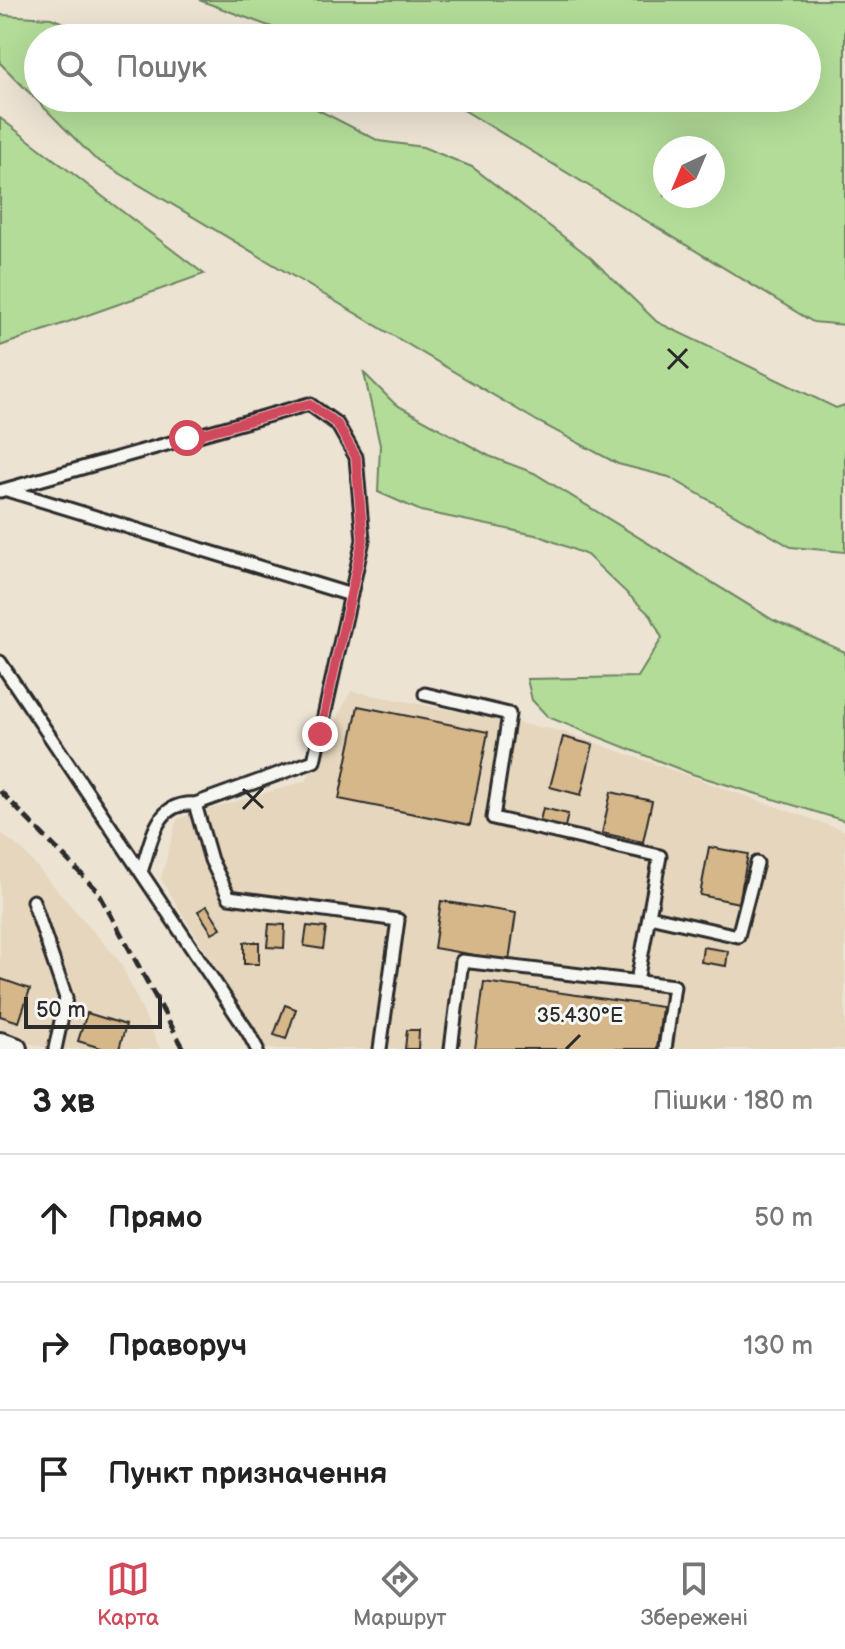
<!DOCTYPE html>
<html lang="uk">
<head>
<meta charset="utf-8">
<style>
  :root { --surface:#fff; --page:#f6f6f6; --text:#222; --muted:#767676; --line:#e0e0e0; --accent:#d1495b }
  body { margin:0; font-family:"Balsamiq Sans",sans-serif; background:var(--page); color:var(--text) }
  .compass { position:absolute; left:653px; top:136px; width:72px; height:72px; border-radius:50%; background:var(--surface); box-shadow:0 8px 32px #0002; rotate:224deg }
  .scale { position:absolute; left:24px; bottom:20px; width:138px; box-sizing:border-box; padding-left:8px; border:4px solid #2b2b2b; border-top:0; font-size:22px; line-height:28px; white-space:nowrap; color:#2b2b2b; -webkit-text-stroke:6px #f6f6f2; paint-order:stroke }
  .stop { position:absolute; width:24px; height:24px; margin:-18px; border:6px solid #d1495b; border-radius:50%; background:#fff }
  .stop.end { background:#d1495b; border-color:#fff; box-shadow:0 2px 8px #0008 }
  .list { margin:0; padding:0; list-style:none }
  h2 { display:flex; justify-content:space-between; align-items:center; height:104px; margin:0; padding:0 32px; font-size:34px }
  h2 small { font-size:26px; font-weight:400; color:var(--muted) }
  .list li { display:grid; grid-template-columns:52px 1fr auto; gap:24px; align-items:center; box-sizing:border-box; height:128px; padding:0 32px; border-top:2px solid var(--line) }
  .list b { display:block; font-size:30px; white-space:nowrap }
  .list em { font-size:26px; font-style:normal; color:var(--muted) }
  .icon { flex:none; width:44px; height:44px; fill:none; stroke:currentColor; stroke-width:2; stroke-linecap:round; stroke-linejoin:round }
  .map { position:relative; flex:none; width:845px; height:1049px; overflow:hidden }
  .search { position:absolute; background:var(--surface); box-shadow:0 8px 32px #0002; left:24px; right:24px; top:24px; height:88px; display:flex; align-items:center; gap:20px; box-sizing:border-box; padding:0 28px; border-radius:44px; color:var(--muted); font-size:30px }
  .sheet { height:488px; background:var(--surface) }
  nav { display:flex; justify-content:space-around; align-items:center; box-sizing:border-box; height:112px; border-top:2px solid var(--line); background:var(--surface); font-size:22px; color:var(--muted) }
  nav a { display:grid; justify-items:center; gap:4px }
  nav .on { color:var(--accent) }
  .map>svg:first-child { display:block }
  .built { fill:#e5d6bd }
  .green { fill:#b2dc98; stroke:#6e8462; stroke-width:2; fill-rule:evenodd }
  .building { fill:#d6b78a; stroke:#2b2b2b; stroke-width:2 }
  .lines { fill:none; stroke-linecap:round; stroke-linejoin:round }
  .service-casing { stroke:#2b2b2b; stroke-width:17 }
  .minor-casing { stroke:#2b2b2b; stroke-width:28 }
  .service { stroke:#f6f6f2; stroke-width:11 }
  .minor { stroke:#f6f6f2; stroke-width:22 }
  .rail { stroke:#2b2b2b; stroke-width:5; stroke-dasharray:12 6; stroke-linecap:butt }
  .route { stroke:#d1495b; stroke-width:10 }
  .ticks { fill:none; stroke:#2b2b2b; stroke-width:3 }
  .ticks-label { font-size:20px; text-anchor:middle; fill:#2b2b2b; stroke:#f6f6f2; stroke-width:6; stroke-linejoin:round; paint-order:stroke }
</style>
</head>
<body>
<div class="map">
<svg width="845" height="1049" viewBox="0 0 845 1049">
  <rect width="100%" height="100%" fill="#ece3d3"/>
  <filter id="ink" filterUnits="userSpaceOnUse"><feTurbulence type="fractalNoise" baseFrequency=".0125" numOctaves="2"/><feDisplacementMap in="SourceGraphic" scale="16" xChannelSelector="R" yChannelSelector="G"/><feConvolveMatrix kernelMatrix="1 2 1 2 8 2 1 2 1" color-interpolation-filters="sRGB"/></filter>
  <g filter="url(#ink)">
    <path class="built" d="M351,691L564,732L845,831V1049H266L161,879L177,819L306,781Z
      M0,832L22,850L120,962L160,1049H51L0,1035Z"/>
    <path class="green" d="M199,0H845V325L813,322L444,98H807V38H301ZM713,148V196H665V148Z
      M2,15L51,18L102,38H38V98H295L379,141L423,147L472,167L590,257L657,322L836,408L845,405V552L791,547L669,477L618,464L537,421L94,158L0,63V16Z
      M0,118L204,274L0,346Z
      M364,373L395,404L489,456L534,473L773,620L845,652V821L692,774L548,717L532,700L527,679L638,677L662,638L651,616L587,555L540,536L421,511L378,492L380,445Z"/>
    <path class="building" d="M358,706L488,732L470,825L339,799Z
      M563,737L593,745L581,795L550,787Z
      M611,792L652,801L643,842L602,833Z
      M543,808L568,814L564,831L539,825Z
      M709,847L748,854L739,903L700,895Z
      M441,901L516,913L509,961L434,948Z
      M207,906L221,928L212,933L198,911Z
      M269,924L285,925L284,948L267,947Z
      M307,926L326,928L323,949L304,946Z
      M244,942H259V964H244Z
      M703,947L728,951L726,966L701,962Z
      M1,979L30,989L19,1022L0,1016Z
      M484,982L662,1007L657,1049H475Z
      M285,1005L296,1009L286,1039L274,1035Z
      M87,1013L126,1025L119,1049H104L78,1041Z
      M407,1030H419L418,1049H405Z"/>
    <g class="lines">
      <g class="service-casing">
        <path id="service" d="M7,490L351,595
          M0,491L309,404L337,424L356,457L363,540L314,761L195,804
          M0,662L248,1032L257,1049
          M425,694L509,714L493,818L660,856L637,981
          M141,872C152,841 155,801 195,804L211,860L229,897L398,920L380,1049
          M33,901L66,998L55,1049
          M649,916L738,936L757,863
          M451,1049L462,961L674,986L665,1049"/>
      </g>
      <g class="minor-casing">
        <path id="minor" d="M0,1044L15,1049"/>
      </g>
      <use href="#service" class="service"/>
      <use href="#minor" class="minor"/>
      <path class="rail" d="M0,791L97,890L184,1049"/>
    </g>
  </g>
  <g class="lines" filter="url(#ink)">
    <path class="route" d="M187,438L309,404L337,424L356,457L363,540L320,734"/>
  </g>
  <path class="ticks" d="M668,349L688,368M668,369L687,349M243,789L263,808M243,809L263,788M566,1049L580,1035"/>
  <g class="ticks-label">
    <text x="580" y="1022">35.430°E</text>
  </g>
</svg>
<svg class="compass" viewBox="-18 -18 36 36"><path d="M0-13l5 13h-10z" fill="#e53935"/><path d="M0 13l5-13h-10z" fill="#767676"/></svg>
<div class="scale">50 m</div>
<div class="stop" style="left:187px;top:438px"></div>
<div class="stop end" style="left:320px;top:734px"></div>
<div class="search"><svg class="icon" aria-label="search" viewBox="0 0 24 24"><circle cx="10" cy="10" r="6"/><path d="M15 15l6 6"/></svg>Пошук</div>
</div>
<section class="sheet">
<h2>3 хв<small>Пішки · 180 m</small></h2>
<ul class="list">
<li><svg class="icon" aria-label="ahead" viewBox="0 0 24 24"><path d="M12 20V5M6 11l6-6 6 6"/></svg><div><b>Прямо</b></div><em>50 m</em></li>
<li><svg class="icon" aria-label="right" viewBox="0 0 24 24"><path d="M7 20v-9h11M14 6l5 5-5 5"/></svg><div><b>Праворуч</b></div><em>130 m</em></li>
<li><svg class="icon" aria-label="arrive" viewBox="0 0 24 24"><path d="M6 21V4h12l-3 4 3 4H6"/></svg><div><b>Пункт призначення</b></div></li>
</ul>
</section>
<nav>
<a class="on"><svg class="icon" aria-label="map" viewBox="0 0 24 24"><path d="M3 6l6-2 6 2 6-2v14l-6 2-6-2-6 2zM9 4v14M15 6v14"/></svg>Карта</a>
<a><svg class="icon" aria-label="directions" viewBox="0 0 24 24"><path d="M12 3l9 9-9 9-9-9zM9 14v-3h6M13 9l2 2-2 2"/></svg>Маршрут</a>
<a><svg class="icon" aria-label="saved" viewBox="0 0 24 24"><path d="M7 4h10v16l-5-4-5 4z"/></svg>Збережені</a>
</nav>
</body>
</html>
